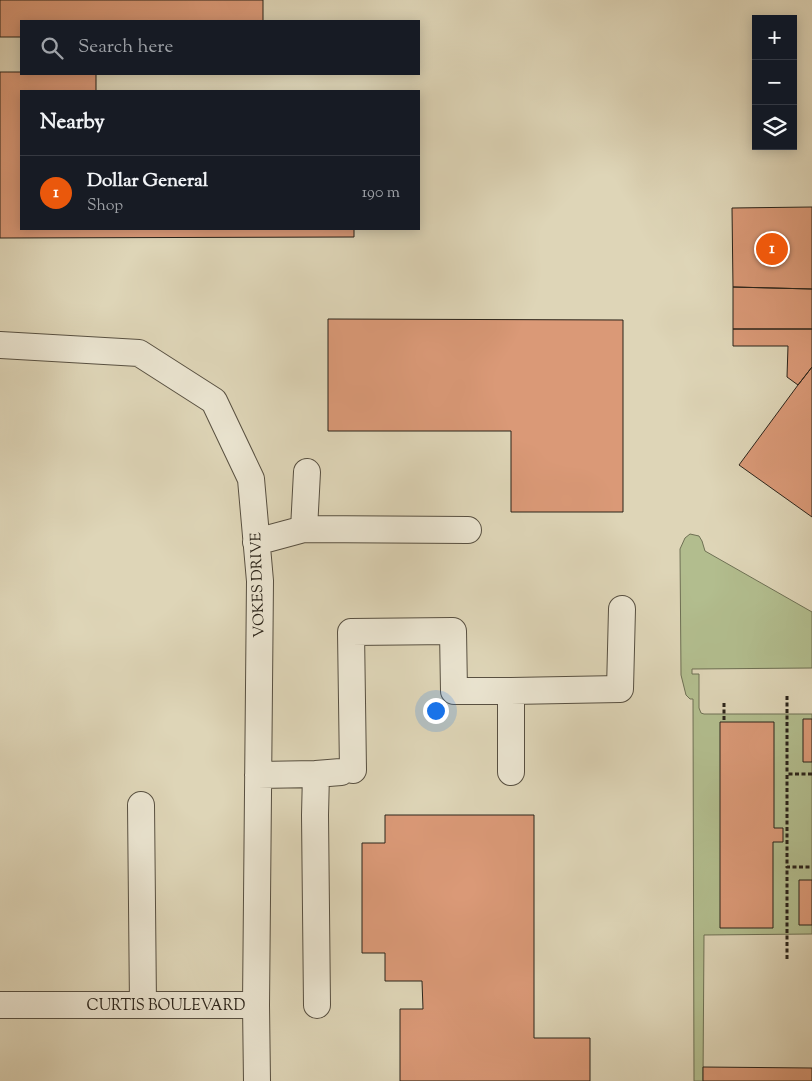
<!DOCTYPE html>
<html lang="en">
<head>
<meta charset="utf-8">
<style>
  :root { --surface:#171b24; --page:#242831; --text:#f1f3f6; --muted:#9ea1a6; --line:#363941; --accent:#ea580c }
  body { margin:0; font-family:"Sorts Mill Goudy",serif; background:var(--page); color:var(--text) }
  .controls { position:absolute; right:15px; top:15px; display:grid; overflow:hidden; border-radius:0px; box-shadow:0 2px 12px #0003 }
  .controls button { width:45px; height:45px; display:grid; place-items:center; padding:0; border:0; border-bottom:1px solid var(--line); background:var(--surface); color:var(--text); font:25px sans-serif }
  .you { position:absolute; left:435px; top:710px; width:18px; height:18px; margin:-12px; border:4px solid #fff; border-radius:50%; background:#1a73e8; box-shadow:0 0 0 8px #1a73e833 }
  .badge { display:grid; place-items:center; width:32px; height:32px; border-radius:50%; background:var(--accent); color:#fff; font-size:16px; font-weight:700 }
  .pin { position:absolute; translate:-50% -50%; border:2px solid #fff; box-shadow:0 1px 5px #0006 }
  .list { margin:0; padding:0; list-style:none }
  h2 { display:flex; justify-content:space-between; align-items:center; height:65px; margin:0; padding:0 20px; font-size:21px }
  h2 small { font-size:16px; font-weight:400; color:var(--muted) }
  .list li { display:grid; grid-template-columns:32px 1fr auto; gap:15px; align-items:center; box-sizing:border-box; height:75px; padding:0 20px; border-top:1px solid var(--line) }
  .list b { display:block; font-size:19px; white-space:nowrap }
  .list p { margin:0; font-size:16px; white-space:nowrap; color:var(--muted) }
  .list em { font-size:16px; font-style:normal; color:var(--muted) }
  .icon { flex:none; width:28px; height:28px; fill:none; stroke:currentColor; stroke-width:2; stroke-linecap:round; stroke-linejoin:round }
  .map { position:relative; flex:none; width:812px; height:1081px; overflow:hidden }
  .search { position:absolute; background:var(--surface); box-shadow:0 2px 12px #0003; left:20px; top:20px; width:400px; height:55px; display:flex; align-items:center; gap:12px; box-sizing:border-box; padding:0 18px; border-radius:0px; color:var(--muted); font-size:19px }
  .panel { position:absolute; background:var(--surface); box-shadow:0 2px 12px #0003; left:20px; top:90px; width:400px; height:140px; border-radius:0px }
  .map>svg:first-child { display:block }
  .green { fill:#b2bd8e; stroke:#6e7054 }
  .building { fill:#da9977; stroke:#2b241a }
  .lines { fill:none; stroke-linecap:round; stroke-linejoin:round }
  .minor-casing { stroke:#585041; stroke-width:28 }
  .path { stroke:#2b241a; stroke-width:3; stroke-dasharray:4 2.5; stroke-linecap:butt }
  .minor { stroke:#eae4d0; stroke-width:26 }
  .labels { text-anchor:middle; stroke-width:4; stroke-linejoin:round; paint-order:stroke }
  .street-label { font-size:15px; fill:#2b241a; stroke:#eae4d0 }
</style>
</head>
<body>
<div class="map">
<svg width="812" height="1081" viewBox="0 0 812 1081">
  <rect width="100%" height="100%" fill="#ded5b7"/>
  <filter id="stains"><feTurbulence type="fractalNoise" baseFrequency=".004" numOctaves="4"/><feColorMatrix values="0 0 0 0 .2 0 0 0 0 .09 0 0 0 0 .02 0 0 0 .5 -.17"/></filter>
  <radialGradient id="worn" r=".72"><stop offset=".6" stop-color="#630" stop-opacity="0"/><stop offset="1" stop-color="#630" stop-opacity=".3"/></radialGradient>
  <path class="green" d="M690,534L699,536L702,541L705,551L812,612V668L692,669V674H699V708L701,713L704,714H812V934L704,935L703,1081H694L693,699H690L686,695L681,675L680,549L685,538Z"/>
  <path class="building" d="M0,0H263V21H21V37H0Z
    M0,72H21V74H96V91H21V229H354V237L0,238Z
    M812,207V289L733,287L732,208Z
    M733,287L812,289V329H733Z
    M328,319L623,320V512H511V431H328Z
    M733,329H812V367L798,385L787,377L788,346H733Z
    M812,367V517L739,465L798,385Z
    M803,719H812V762H803Z
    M720,722H774V828H783V842H773V928H720Z
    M385,815H534V1038H590V1081H400V1009H423L422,981H385V953H362V843H385Z
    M799,880H812V925H799Z
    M703,1067L812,1068V1081H703Z"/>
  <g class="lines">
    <g class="minor-casing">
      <path id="minor" d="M0,345L139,353L214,401L251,479L260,581L256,1005L257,1081
        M304,529L468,530
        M256,542L304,529L307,472
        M511,691V772
        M353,770L351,632L453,631L454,691H511L620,689L622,609
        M258,775L316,774
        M141,805L143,1005
        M0,1005H256
        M317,1005L315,815L316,774L341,772"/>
    </g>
    <path class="path" d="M787,696V774
      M724,703V722
      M812,774H787V867H812
      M787,959V867"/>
    <use href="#minor" class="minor"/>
  </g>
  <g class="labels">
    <g class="street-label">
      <text transform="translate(257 585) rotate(-92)" y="5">VOKES DRIVE</text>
      <text x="166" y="1010">CURTIS BOULEVARD</text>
    </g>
  </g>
  <rect width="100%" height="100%" filter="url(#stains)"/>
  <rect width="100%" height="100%" fill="url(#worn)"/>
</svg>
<div class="controls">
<button>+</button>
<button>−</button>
<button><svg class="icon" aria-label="layers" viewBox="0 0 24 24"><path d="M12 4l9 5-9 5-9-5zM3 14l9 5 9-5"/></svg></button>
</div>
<div class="you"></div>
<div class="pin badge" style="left:772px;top:249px">1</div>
<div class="search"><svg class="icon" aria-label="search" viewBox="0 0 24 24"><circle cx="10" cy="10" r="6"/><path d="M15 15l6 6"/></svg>Search here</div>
<section class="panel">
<h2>Nearby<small></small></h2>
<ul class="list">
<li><span class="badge">1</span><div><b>Dollar General</b><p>Shop</p></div><em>190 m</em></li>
</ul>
</section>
</div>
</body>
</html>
